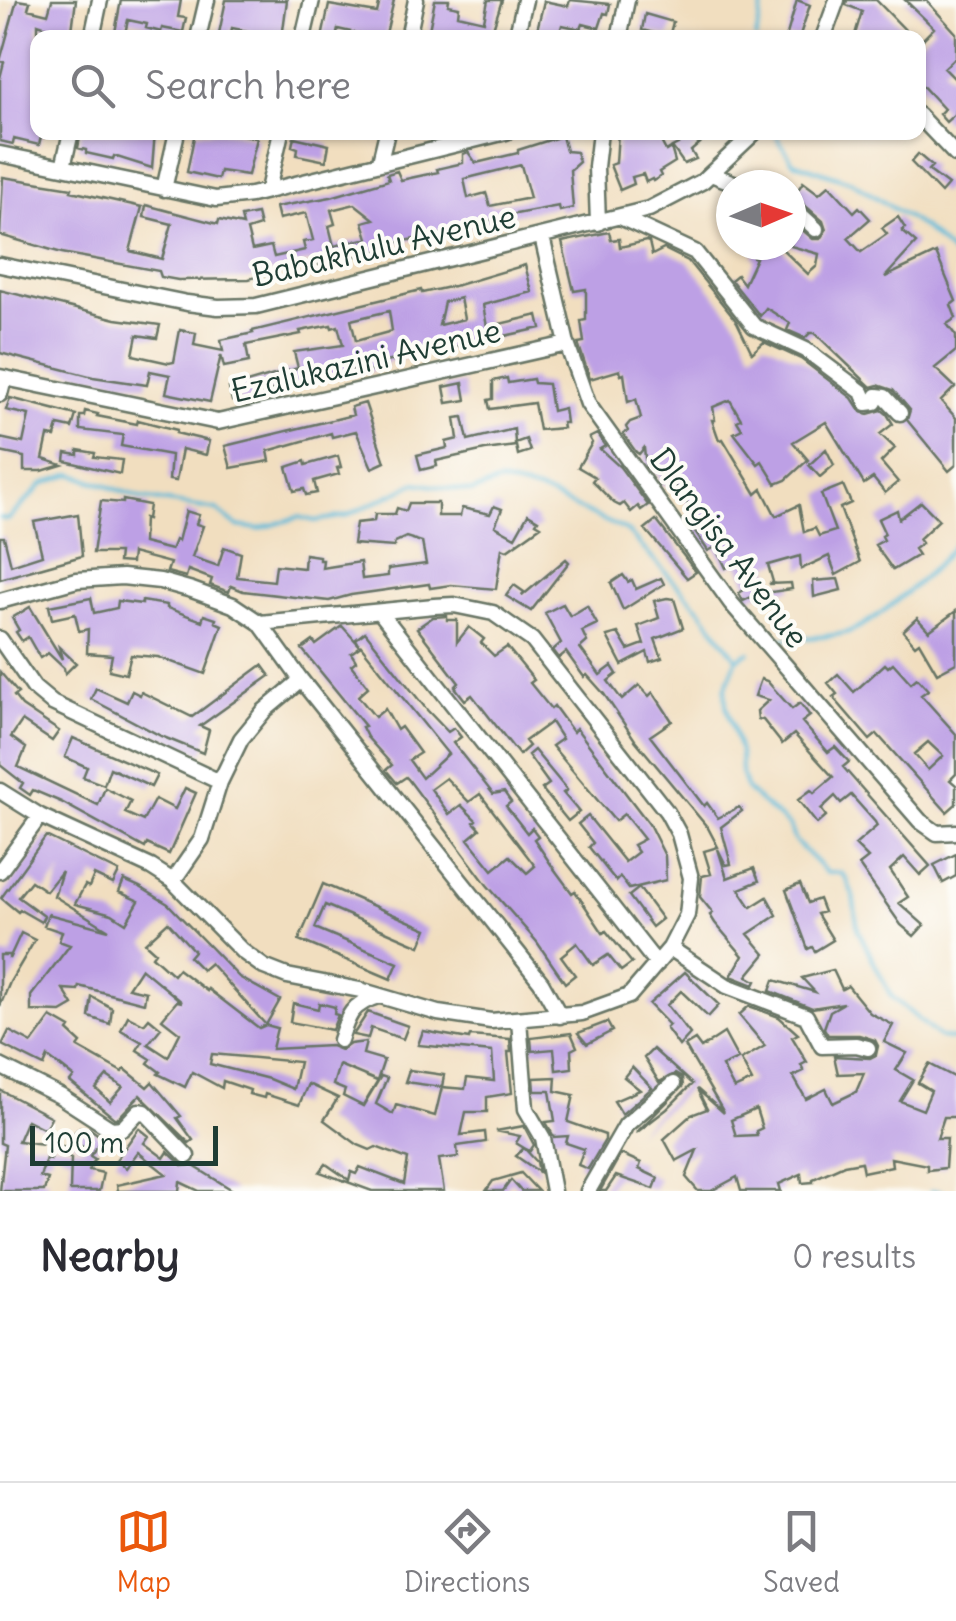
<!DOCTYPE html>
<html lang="en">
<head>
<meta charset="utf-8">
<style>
  :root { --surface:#fff; --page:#f2f2f3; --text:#2b2b33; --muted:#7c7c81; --line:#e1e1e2; --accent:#ea580c }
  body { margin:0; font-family:Delius,sans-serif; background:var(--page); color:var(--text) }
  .compass { position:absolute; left:716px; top:170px; width:90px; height:90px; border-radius:50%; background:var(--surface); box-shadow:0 2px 8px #0004; rotate:88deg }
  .scale { position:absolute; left:30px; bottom:25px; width:188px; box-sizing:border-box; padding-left:10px; border:5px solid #1f3d34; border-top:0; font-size:28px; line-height:35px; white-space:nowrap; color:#1f3d34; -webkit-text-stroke:8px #fdfcf7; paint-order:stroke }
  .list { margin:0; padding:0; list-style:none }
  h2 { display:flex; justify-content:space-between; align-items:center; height:130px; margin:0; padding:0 40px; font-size:42px }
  h2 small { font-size:32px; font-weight:400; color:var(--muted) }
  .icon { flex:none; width:55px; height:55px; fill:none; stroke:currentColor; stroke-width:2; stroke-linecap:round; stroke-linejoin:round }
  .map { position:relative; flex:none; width:956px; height:1191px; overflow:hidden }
  .search { position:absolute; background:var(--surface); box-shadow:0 2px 8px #0004; left:30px; right:30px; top:30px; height:110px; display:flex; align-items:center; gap:25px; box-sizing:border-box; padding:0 35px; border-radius:20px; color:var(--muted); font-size:38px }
  .sheet { height:290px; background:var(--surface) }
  nav { display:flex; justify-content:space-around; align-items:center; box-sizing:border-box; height:140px; border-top:2px solid var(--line); background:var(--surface); font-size:28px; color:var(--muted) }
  nav a { display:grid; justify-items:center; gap:5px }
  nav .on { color:var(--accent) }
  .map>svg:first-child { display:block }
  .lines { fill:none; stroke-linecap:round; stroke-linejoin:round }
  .stream { stroke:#5ab9d8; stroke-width:4 }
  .building { fill:#bda0e5; fill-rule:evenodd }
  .minor-casing { stroke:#687565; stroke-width:19 }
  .minor { stroke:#fff; stroke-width:14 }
  .labels { text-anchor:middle; stroke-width:8; stroke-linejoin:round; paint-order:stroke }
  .street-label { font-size:32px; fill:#1f3d34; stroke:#fdfcf7 }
</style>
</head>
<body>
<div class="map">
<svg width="956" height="1191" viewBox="0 0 956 1191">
  <rect width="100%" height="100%" fill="#fdfcf7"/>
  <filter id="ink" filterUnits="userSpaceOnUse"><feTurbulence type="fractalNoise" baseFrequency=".01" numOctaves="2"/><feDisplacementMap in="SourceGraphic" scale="20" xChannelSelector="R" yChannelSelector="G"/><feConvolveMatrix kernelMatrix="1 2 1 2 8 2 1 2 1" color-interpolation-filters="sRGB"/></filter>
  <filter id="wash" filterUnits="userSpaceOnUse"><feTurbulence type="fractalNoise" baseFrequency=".0048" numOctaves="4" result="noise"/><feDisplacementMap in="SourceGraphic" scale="40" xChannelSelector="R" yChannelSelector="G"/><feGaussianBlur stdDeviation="2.25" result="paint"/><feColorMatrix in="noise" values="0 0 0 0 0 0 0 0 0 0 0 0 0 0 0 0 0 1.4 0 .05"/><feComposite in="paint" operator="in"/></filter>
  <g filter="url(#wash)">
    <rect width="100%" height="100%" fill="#f1debf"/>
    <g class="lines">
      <path class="stream" d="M756,38L764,0
        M774,132L793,162L852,182L924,228L956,258
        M0,518L8,520L43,484L72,474L142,498L217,510L237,526L259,529L299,517L315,521L346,516L416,483L472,492L500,482L542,492L627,531L701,610L737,659
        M770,641C794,637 827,639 848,632C876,623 938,567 956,543
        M749,652L737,659L725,689L726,705L740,752L741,772L747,790L790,827L794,840L827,873H841L846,878L853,895L858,930L891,996L940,1038L956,1039
        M931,1191H941"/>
    </g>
    <g id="blocks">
      <path class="building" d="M17,0L30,2L28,9L48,14L52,0H76L71,38H58L59,31L38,24V132H42L39,145L14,139L13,144L0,141V78L4,62L0,61Z
        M121,0H181L178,17L186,18L183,32L162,28L161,32L146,28L147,24L128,20L124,38H114Z
        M226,0H287L282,38L265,35L258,38L251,36L252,32L232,28L230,38H218Z
        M380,0H394L385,38H361L364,35L338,29L336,38H322L329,5L377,13Z
        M435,0H449L448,5L459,7L458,15L484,21L488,0H502L490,38H453L429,30Z
        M570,0L610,4L608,14L604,13L599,28L583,24L581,29L562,25L558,38H535L544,1L568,6Z
        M797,0L810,5L799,38H786Z
        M847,0H876L913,38H854L862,11L846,5Z
        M905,0H926L956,33V57L944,68L956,80V113L946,122L939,114L944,109L918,81V44L934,28Z
        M645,14L673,22L669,37L642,30Z
        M81,132H155L152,168L114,156L113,159L86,153V150L78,148Z
        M195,132H230L257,138L248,175L220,171L218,179L187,172Z
        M618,132H656L666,151L671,148L675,162L659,172L661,176L653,181L652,179L646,182L643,174L632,177L634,184L620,190L610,165L616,163Z
        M696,132H713L691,151L696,159L684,164L672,147L678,144L674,137L681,134L684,140Z
        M562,136L566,151L576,152L579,162L570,170L573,208L560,211L559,206L505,216L442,234L388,244V248L338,261L319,265L318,262H308L249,279L178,280L161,277L159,271L62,253L0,235L3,177L72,188L71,191L142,207L130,251L162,259L172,224L144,217L146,205L218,224L219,220L243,225L241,217L257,214L260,226L247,230L252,250L271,246L274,257L305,250L303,242L313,240L306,213L279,219L276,207L331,197L389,180L387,174L397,171L401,180L438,172L437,169L463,163V154L468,152L476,163L518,153V150ZM521,165L530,198L490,206L486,193L468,198L464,179ZM355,204L374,219L363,222L368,238L334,246L329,226L335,224L331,210Z
        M294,137L329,145L326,161L297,155L298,148L292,146Z
        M918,154L932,166L928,170L948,185L941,193L911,162Z
        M803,182L819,194L829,185L854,212L859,207L870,219L848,238L861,252L887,234L882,228L898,217L905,228L902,231L916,243L885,277L936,253L956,301L951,305L956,318L947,324L956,336V351L935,368L955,387L941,401L956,418V465L949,471L907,420L910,410L893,390L878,385L871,387L815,333H810L805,338L787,330L790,323L766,308L760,316L731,280L737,275L744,284L756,258L753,257L757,245H778L808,274L817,266L819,254L791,246L793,222L813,239H820L826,230L823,221L794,196Z
        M609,232L611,240L619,239L620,247L646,241L649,242L652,255L664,249L688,261L737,322L752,353L764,342L801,359L852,398L861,412L868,414L882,410L887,414L893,424L880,434L895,448L881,462L898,482L885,493L873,478L864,484L826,422L793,442L808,460L786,480L776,484L762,461L758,464L734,433L742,429L737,421L741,419L730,400L713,407L715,420H712L719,440L723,439L756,494L762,489L776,516L799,505L804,532L815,528L819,536L835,531L821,494L843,485L851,503L840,508L860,562L836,575L829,556L801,569L800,556L768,565L773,582L769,584L791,583L792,589L758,594L743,601L739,593L749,587L738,562L726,568L716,547L708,551L691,525L694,523L682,488L678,490L674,484L660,485L659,475L646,467L644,448L639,454L636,452L623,434L628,431L626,427L630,422L641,418L636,399L628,402L624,374L621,375L620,370L590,379L578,343L584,342L581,321L586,320V289L574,291L562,242Z
        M525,265L532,292L483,305L487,327L538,315L541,328L386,362L387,367L367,372L365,367L257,394L258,399L241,402L240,399L232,401L229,388L298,368L294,352L343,345L338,326L332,328L331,325L300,331L301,334L246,345L249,362L224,367L221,355L210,402L166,393L170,375L150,371L147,385L93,377L0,353V290L116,319L160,325L157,338L137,335L133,355L169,363L174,362L180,330L196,333L194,345L223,351L221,340L253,333L252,331L421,290L422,293L458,285ZM460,298L464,319L439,325L444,302ZM389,311L392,331L356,341L351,320Z
        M507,378L508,383L533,379L534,383L548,384L552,411L564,408L566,423H562L563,428L539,430L534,403L490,409L488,400L493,399V381Z
        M463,383L466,400L447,403L444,387Z
        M10,398L76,415L72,428L58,425L55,437L48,436L43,459L62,465L42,471H24V457L0,452V438L23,443L29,415L6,410Z
        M365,403L385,462L372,468L356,431L332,437L331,433L268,451L270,461L231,468L225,446L353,415L351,407Z
        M85,411L98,414L97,416L137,424L138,420L177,430L176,433L209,441L206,455L182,449L176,481L169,480L171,455L121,446L123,435L80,430V416H84Z
        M463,417L468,440L514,429L515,443L526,439L530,451L518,455L516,446L485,450L436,461L437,466L421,470L417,455L447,448L446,442L458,439L455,418Z
        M597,434L605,446L600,449L620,467L648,505L641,510L638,506L631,512L624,503L620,506L614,503L592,481L595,477L578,467L592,443L589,438Z
        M826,449L834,465L820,477L809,465Z
        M78,450L95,453L94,457L122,460L120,474L65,461L66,453L78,455Z
        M338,456L341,467L337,468L339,474L314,481L317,493L306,495L304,489L294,491L287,467L305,461L306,465Z
        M123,500L149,505L147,519L144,518L143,543L171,550L175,540L178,541L186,511L199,515L196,524L203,526L192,557L218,566L224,547L241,553L237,577L274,581L276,565L304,568L305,554L319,556V560H323L322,568L360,562L362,579L388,576V569L426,564L422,542L406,537L395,542L394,547L353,544L356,523L374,521L375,514H395L397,508L406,511L409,503H438V516H460L462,508L490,514L494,506L502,509L495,526L515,537L528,514L538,520L536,523L541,526L507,550L502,548L496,589L451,585L430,588L429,584L351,595L329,601L243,591L231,586L229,592L210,585L212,579L188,570L186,577L167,572L170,563L132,553L131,563L118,562L119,553H93L101,501L123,503Z
        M921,502L939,520L919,539L922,543L914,549L918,555L893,570L875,545L884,540L882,536L885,534L878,519L897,510L899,519Z
        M78,514L82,556L0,579V537H4L11,565L42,555L34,522Z
        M656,520L696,572L687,578L645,529Z
        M566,559L569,562L531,611L506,596L514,585L524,592L522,596Z
        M623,575L628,582L632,580L636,589L661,578L664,584L623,610L611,583Z
        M838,579L841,590L814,597L813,581Z
        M91,598L94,613L117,608L118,601L142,604V601L167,605V608L202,621L204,615L216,619L215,622L222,625L205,674L158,657L131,655L126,674L109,670L112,655L87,653L88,629L79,631L75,614L52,619L49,606Z
        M667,598L674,599L683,628L655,639L662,658L650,662L647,652L622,665L607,636L618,633L628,650L644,644L638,626L659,618L654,601Z
        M563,604L570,616L587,606L597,624L582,631L587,642L580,648L600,675L612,666L617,674L608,681L622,700L639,685L649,696L653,692L672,721L650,736L704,806L707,803L718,818L739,807L742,811L721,827L731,864L726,865L718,849L727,878L754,868L759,881L739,889L751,907L767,897L777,915L748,934L765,954L747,976L756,981L754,985L731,976L743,956L715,923L710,915L713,913L700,897L702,876L711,874L704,851L718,847L708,828L635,740L604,694L587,675L584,677L566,652L559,658L553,650L561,643L545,613Z
        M30,607L62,659L59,647L76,663L65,674L64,668L48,653L40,658L28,637L22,641L16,632L19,630L12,618Z
        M956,611V663L937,673L919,642L915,645L903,631L917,618L929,631Z
        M447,616V620H457V642L469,627L484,639L481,643L494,656L507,647L534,680L530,683L551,709L554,706L573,732L576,728L649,824L665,856L666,880L629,889L620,877L616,881L589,847L593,843L578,824L588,816L625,862L638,852L633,845L644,839L624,814L615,821L552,746L562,739L551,722L525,741L529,746L519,755L472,695L465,700L455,687L459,683L417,628L433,617Z
        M342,626L360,646L356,639L365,632L427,710L448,732L454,728L461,737L453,743L493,794L504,792L511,802L506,806L527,833L532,828L538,836L534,839L552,866L572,893L575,891L603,933L606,931L632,963L621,971L608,955L593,965L577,943L561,956L575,975L565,983L537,942L487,885L408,779L406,777L397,783L386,770L392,765L367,737L362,727L365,726L302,649L313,641L316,645ZM361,646L448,754L422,778L409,760L420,753L401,727L397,730L385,709L375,717L358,696L368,687L351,665L356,661L351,653ZM446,778L469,802L480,794L535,866L527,873L510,856L493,870L468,839L480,829L474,822L476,820L461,805L449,814L431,789Z
        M893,663L911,683L917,678L928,690L921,695L956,734V774L950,780L956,785V804L947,812L877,734L870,740L833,697L837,694L828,683L838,674L854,692L885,664L888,667ZM928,742L943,756L928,770L914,754Z
        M262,665L270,676L200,726L209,730L203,753L161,736L91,699L96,688L127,702L132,691L140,695L141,692L192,717Z
        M0,672L18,693L14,696L22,706L59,731L52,741L22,721L11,737L26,748L18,767L98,805L105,788L131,801L125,813L143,821L155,799L175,809L185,788L196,793L169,854L147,844L145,848L61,802L33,790L30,795L20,788L23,783L0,765Z
        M761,679L767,681L792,709L800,703L810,716L802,722L828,752L835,747L849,762L843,767L930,866L920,875L904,857L890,870L908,897L899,903L924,925L914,936L901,925L859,865L868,858L855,845L877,826L875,822L851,795L841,803L835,796L821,809L826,816L817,824L798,800L811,790L814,793L833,777L794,734L782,744L763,720L758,719L757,711L769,700L755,696Z
        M73,738L157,775L151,787L110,768L104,785L83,777L87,767L65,757Z
        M534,750L567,790L563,793L579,812L568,821L542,789L549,784L528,755Z
        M46,836L119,872L113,884L94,875L89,887L85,885L75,904L112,914L126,923L139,901L119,892L124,880L140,887L168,904L239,977L280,1000L266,1025L277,1028L272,1049L331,1046L341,1050L350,1044L366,1042L363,1054L384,1060L377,1081L339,1065L333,1085L345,1090L343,1096L363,1106L381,1076L387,1078L376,1104L393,1114L396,1105L435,1116L442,1087L405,1082L409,1070L444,1075L442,1087L465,1089L467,1078L494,1081L492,1052L418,1045L423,1031L469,1039L470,1036L510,1039L511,1052H508L512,1093L487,1097V1112H466L461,1135L485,1132L486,1142L457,1146L458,1157L439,1159L444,1191H372L320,1172L326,1164L349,1180L351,1172L356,1174L360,1167L404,1184L408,1159L376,1147L370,1150L358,1145L324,1120L338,1098L308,1084L299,1105L265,1094L264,1098L249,1094L250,1090L223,1081L222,1088L192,1072L185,1087L158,1074L160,1072L148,1063L151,1059L137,1050L142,1042L121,1030L128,1016L144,1024L149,1018L161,1028L148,1044L168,1057L180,1033L162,1019L177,1001L182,1002L141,968L128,988L146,992L144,1003L79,986L78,990L63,989L73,1005L61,1012L31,1011V996L70,945L59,941L62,932L44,926L48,914L109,930L54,896L62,871L46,891L31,881L18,897L44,916L41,922L20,910L18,912L1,898ZM168,922L194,951L189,957L202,970L210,963L266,1025L259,1028L208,989L207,991L178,969L173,975L152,956L155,952L145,943ZM212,1054L299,1062L293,1089L269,1079L210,1064Z
        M956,854V876L943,883L934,865Z
        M323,884L427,929L420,946L325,905L315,928L398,963L391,979L299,940Z
        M800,884L808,903L819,899L824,912L817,914L833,940L815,951L812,947L808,949L786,890Z
        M639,888L662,919L652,927L629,896Z
        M21,933L35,940L10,982L0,1006V955H9V959Z
        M833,970L842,989L848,986L870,1013L893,1025L884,1042L907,1053L896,1070L913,1080L900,1101L923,1110L931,1091L918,1083L929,1064L956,1078V1117H944L937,1138H947L945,1168L927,1170V1165L891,1158L892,1166L863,1172L861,1162L844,1165L813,1179V1182L802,1183L801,1174L779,1184L781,1191H741L737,1177L711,1191H698L686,1177L697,1150L676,1161L664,1139L691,1115L707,1109L697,1089L724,1113L685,1046L695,1040L701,1048L724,1033L738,1059L722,1066L734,1089L752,1081L741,1060L765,1046L739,1015L749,1006L779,1017L798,1034L792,1037L807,1062L801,1065L804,1071L793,1076L806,1099L826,1089L833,1103L856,1092L864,1073L838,1074L834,1056L870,1058L876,1055L878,1046L875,1040L859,1035H828L824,1028L830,1011L844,1003L812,1008L770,991L774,980L815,992L802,978ZM756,1109L762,1128L756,1131L757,1135L736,1136L731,1120Z
        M685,972L719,1005L708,1017L681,991L667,1005L690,1034L679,1046L666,1028L669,1025L649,1004Z
        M92,997L112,1008L110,1024L89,1017Z
        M293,1003L318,1009L319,1003L335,1007L334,1014L338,1015L332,1030L290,1022Z
        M368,1012L408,1026L403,1039L371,1028L368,1038L353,1035Z
        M51,1017L70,1028L68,1031L81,1043L78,1047L122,1072L125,1069L147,1087L152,1082L181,1116L177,1118L193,1140L189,1143L140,1095L118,1118H114L70,1082L74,1077L48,1057L44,1066L2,1045L9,1031L32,1043ZM107,1076L123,1087L110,1102L96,1089Z
        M607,1022L612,1031L587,1044L578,1033Z
        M571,1033L577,1047L571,1050L572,1068L556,1070L554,1049L532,1051L531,1038Z
        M653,1049L692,1084L667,1109L636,1133L683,1086L682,1078L675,1074L659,1082L644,1058Z
        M632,1067L652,1088L622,1114L614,1101L640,1090L624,1077Z
        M556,1077L555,1091L574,1095L568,1122L605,1135V1140L588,1169L578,1165L584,1149L566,1143L568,1136L554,1137L546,1122L555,1121L550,1091H535L534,1078Z
        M0,1090L51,1117L45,1129L27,1120L18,1141L87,1149L68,1139L80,1127L86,1133L89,1128L103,1138L90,1156L95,1159L89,1170L103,1173L99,1191H70L71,1158L53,1150L50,1159L46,1158L40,1177L48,1179L44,1191H0L5,1145L0,1143Z
        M524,1126L534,1145L530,1151L524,1148L537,1162L539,1172L516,1156L524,1148L516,1143L520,1136L496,1131Z
        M139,1128L149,1136L144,1143L164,1158L168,1152L183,1166L192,1165L234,1191H199L180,1182L179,1191H118L117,1185L166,1174L138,1152L126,1168L116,1160Z
        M621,1154L641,1163L639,1169L658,1178L654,1189L616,1176L606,1191H600Z
        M521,1173L538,1191H521L511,1180L503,1191H486L493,1181Z"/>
    </g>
  </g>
  <g filter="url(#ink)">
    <use href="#blocks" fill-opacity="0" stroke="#687565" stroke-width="2.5"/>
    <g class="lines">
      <g class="minor-casing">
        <path id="minor" d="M92,38L100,0
          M198,38L207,0
          M303,38L312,0
          M408,38L416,0
          M516,38L525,0
          M619,38L627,0
          M823,38L837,0
          M918,115L956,155
          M0,154L216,199L251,195L506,132
          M380,161L387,132
          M63,167L71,132
          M711,174L739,185
          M164,189L177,132
          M268,190L281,132
          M791,206L816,229
          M620,217L695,252L754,326L806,350L862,392L867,403L875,402L877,396L885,397L900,413
          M598,223L596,167L600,132
          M542,237L567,344L588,404L731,603L920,821L937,833L956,832
          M0,265L187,303L218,307L256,306L649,209L703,181L755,132
          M0,377L218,422L567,344
          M0,394L4,378
          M0,601L77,580L122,577L160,581L192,590L233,605L260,623L434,606L454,605L493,613L532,640L667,812L679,834L691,878L687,915L670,948L629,996L582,1013L491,1021L438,1013L360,990L287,976L264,967L242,951L173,881L151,867L40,816L0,791
          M380,612L657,964
          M260,623L301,680L541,982L560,1016
          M0,639L34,688L52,703L220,782
          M0,871L40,816
          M173,881L202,839L220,782L241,739L264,711L301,680
          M670,948L727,986L806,1016L822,1046L856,1045L868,1048
          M519,1020L526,1109L543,1138L553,1191
          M340,1040C348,1015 352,1004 378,996
          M0,1066L60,1096L111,1129L123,1128L139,1111L145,1112L187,1156
          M588,1191L626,1125L673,1084"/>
      </g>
      <use href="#minor" class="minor"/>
    </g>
  </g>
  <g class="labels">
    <g class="street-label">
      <text transform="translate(384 246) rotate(-13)" y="11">Babakhulu Avenue</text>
      <text transform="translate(366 361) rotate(-13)" y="11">Ezalukazini Avenue</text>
      <text transform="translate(729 548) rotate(53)" y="11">Dlangisa Avenue</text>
    </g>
  </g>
</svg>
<svg class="compass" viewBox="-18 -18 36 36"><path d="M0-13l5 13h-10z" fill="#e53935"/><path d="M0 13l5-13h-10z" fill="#7c7c81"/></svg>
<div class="scale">100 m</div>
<div class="search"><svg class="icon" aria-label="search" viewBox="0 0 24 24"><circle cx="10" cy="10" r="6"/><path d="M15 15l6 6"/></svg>Search here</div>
</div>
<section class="sheet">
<h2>Nearby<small>0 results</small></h2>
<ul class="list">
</ul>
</section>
<nav>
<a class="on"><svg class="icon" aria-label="map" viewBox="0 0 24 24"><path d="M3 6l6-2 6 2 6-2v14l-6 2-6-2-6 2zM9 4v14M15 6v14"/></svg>Map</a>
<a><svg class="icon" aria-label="directions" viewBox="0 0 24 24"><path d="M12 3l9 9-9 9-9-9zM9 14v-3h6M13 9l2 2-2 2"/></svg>Directions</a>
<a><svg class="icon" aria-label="saved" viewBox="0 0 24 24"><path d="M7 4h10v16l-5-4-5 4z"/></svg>Saved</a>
</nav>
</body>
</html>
